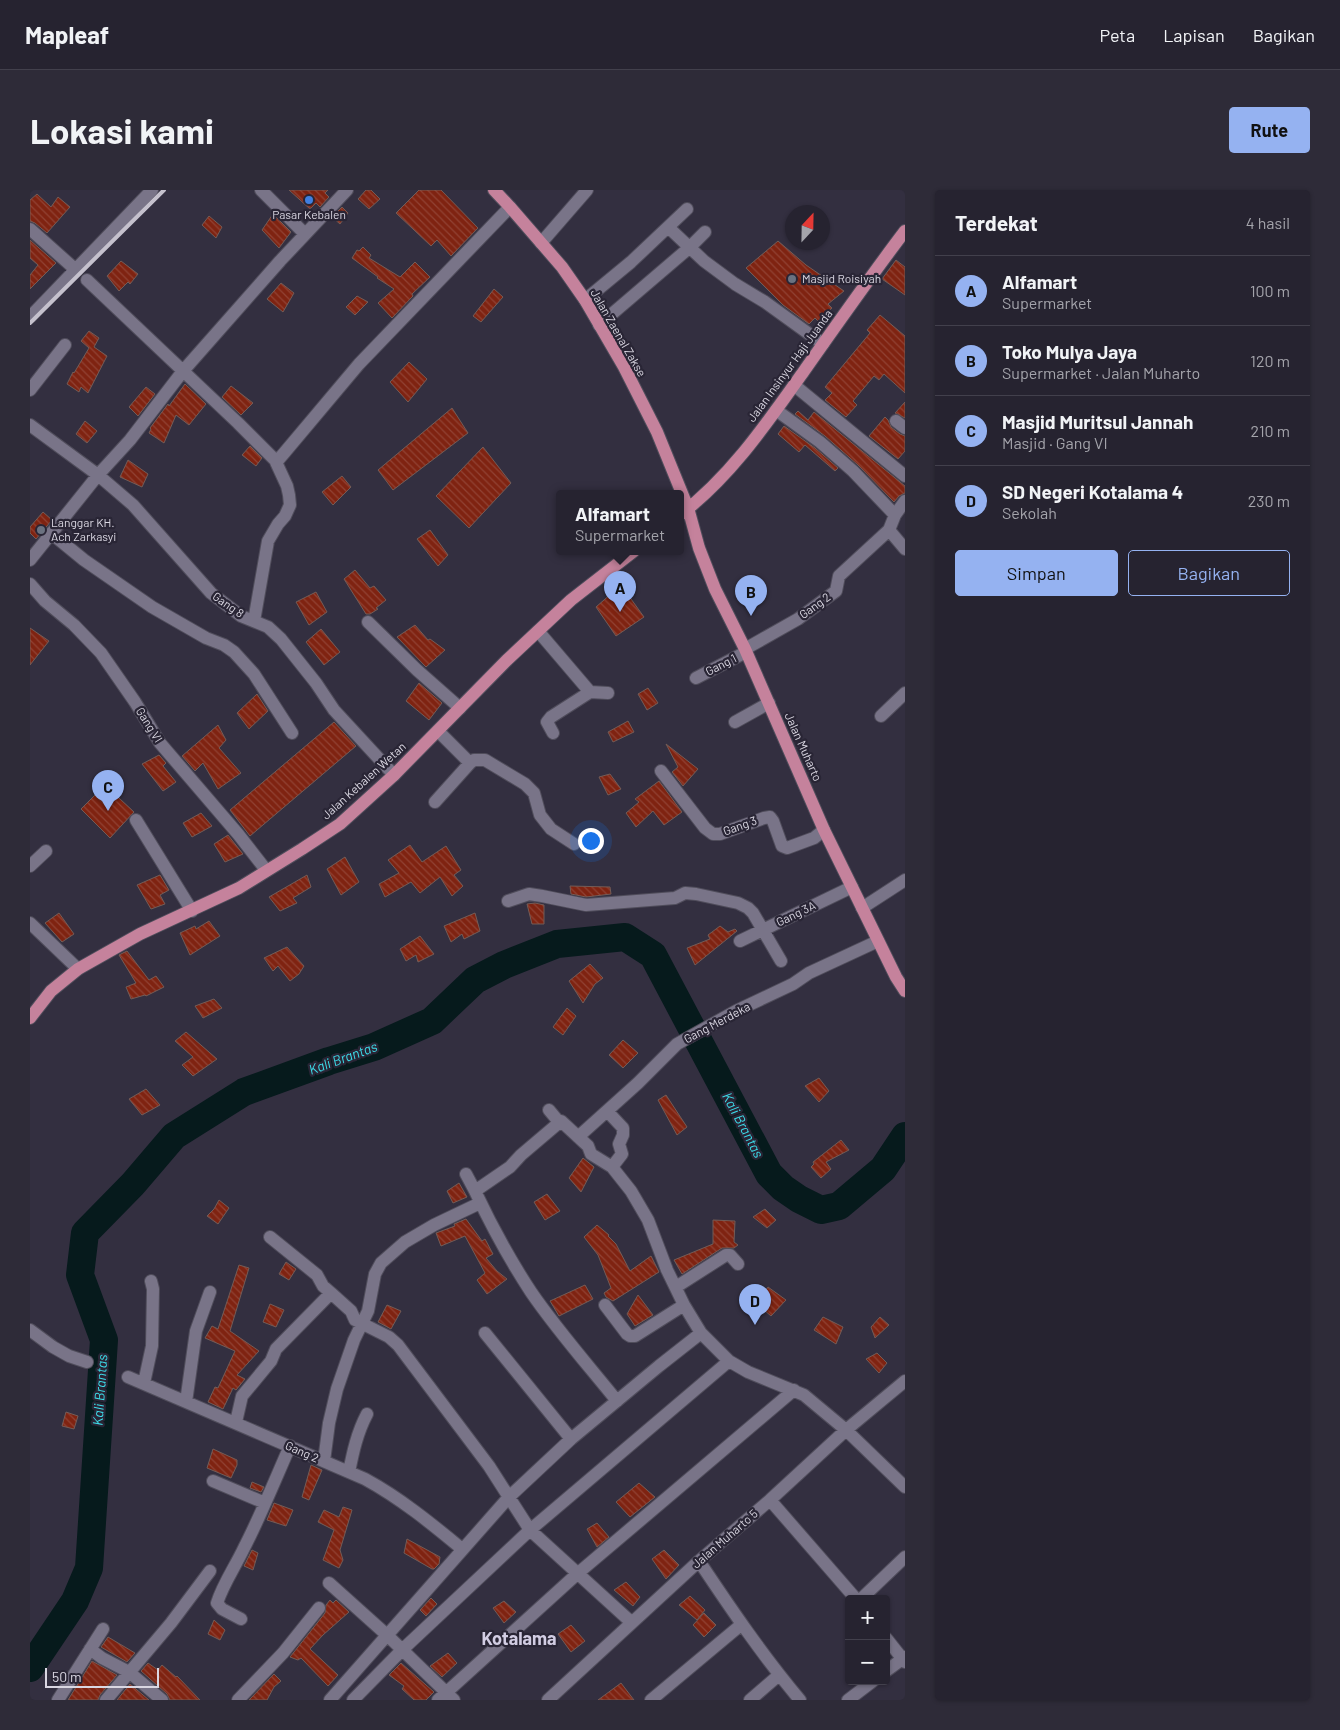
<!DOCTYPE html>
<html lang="id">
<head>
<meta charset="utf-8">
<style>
  :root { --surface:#262330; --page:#2e2b38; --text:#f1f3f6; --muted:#a4a4ab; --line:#42404c; --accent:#95b2f1 }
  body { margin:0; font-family:Barlow,sans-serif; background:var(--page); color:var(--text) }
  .controls { position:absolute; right:15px; bottom:15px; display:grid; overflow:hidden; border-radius:5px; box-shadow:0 1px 4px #0004 }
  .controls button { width:45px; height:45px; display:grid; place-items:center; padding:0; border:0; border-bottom:1px solid var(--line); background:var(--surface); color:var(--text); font:25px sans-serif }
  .compass { position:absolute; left:755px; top:15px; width:45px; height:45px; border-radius:50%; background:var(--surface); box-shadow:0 1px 4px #0004; rotate:22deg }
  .scale { position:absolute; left:15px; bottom:12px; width:114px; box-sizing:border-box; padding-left:5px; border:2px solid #dad7e2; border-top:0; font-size:14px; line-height:18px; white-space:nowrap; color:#dad7e2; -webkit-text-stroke:4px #292535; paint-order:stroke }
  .you { position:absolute; left:560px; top:650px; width:18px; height:18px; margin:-12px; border:4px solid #fff; border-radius:50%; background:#1a73e8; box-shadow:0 0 0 8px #1a73e833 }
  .badge { display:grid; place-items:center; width:32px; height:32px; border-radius:50%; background:var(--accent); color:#111; font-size:16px; font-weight:700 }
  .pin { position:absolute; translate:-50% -41px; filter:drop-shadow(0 1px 2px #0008) }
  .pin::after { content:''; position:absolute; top:26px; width:18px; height:15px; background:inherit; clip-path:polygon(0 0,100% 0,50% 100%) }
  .popup { position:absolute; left:526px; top:300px; width:128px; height:65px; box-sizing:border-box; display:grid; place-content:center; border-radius:5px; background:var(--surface); filter:drop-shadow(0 1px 4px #0005); font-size:16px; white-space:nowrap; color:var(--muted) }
  .popup b { font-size:19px; color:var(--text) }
  .popup::after { content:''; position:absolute; left:50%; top:100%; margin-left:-10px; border:10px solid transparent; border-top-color:var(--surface) }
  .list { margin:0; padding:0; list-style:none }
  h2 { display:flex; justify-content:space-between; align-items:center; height:65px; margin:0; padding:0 20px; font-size:21px }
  h2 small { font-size:16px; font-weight:400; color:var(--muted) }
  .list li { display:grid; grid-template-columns:32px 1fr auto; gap:15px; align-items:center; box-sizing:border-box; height:70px; padding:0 20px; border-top:1px solid var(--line) }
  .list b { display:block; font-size:19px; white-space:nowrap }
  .list p { margin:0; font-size:16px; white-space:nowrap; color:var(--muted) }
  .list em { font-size:16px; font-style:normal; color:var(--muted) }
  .actions { display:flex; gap:10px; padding:15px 20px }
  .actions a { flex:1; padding:11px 0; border:1px solid var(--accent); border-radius:5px; text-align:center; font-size:18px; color:var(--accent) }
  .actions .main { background:var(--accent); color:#111 }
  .map { position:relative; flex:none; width:875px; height:1510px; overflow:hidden; border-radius:5px }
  header { display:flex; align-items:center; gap:30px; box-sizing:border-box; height:70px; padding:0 25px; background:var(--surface); border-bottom:1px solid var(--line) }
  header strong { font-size:24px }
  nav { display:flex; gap:28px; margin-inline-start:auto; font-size:18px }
  .intro { display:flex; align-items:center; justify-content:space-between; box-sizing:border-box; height:120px; padding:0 30px }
  h1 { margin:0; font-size:35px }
  .button { padding:12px 22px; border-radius:5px; background:var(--accent); color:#111; font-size:18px; font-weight:700 }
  main { display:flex; gap:30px; padding:0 30px }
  aside { flex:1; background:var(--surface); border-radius:5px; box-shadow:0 1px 4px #0004 }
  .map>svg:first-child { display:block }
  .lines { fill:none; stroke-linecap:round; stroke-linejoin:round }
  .river { stroke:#061a1c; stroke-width:28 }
  .building { fill:url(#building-back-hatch); stroke:#735c57 }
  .minor-casing { stroke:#504d5b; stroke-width:14 }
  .major-casing { stroke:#504d5b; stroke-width:14 }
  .minor { stroke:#797488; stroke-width:12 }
  .major { stroke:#c5829c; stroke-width:12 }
  .rail { stroke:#c5c1cd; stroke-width:4 }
  .shop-dot { fill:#3f7fe0; stroke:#292535; stroke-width:2 }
  .worship-dot { fill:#6b7280; stroke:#292535; stroke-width:2 }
  .labels { text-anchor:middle; stroke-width:4.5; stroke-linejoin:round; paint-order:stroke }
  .poi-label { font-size:12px; fill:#dad7e2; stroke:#292535; text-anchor:start }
  .street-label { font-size:12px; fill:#dad7e2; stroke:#292535 }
  .water-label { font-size:14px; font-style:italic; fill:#3cdce9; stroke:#292535 }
  .district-label { font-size:18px; font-weight:bold; fill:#d2cde3; stroke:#292535 }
</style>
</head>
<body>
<header>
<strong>Mapleaf</strong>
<nav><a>Peta</a><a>Lapisan</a><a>Bagikan</a></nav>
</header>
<div class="intro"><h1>Lokasi kami</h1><a class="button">Rute</a></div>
<main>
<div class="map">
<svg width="875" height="1510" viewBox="0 0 875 1510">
  <defs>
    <pattern id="building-back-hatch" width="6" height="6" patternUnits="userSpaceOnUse" patternTransform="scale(1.25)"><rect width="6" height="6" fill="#7f2311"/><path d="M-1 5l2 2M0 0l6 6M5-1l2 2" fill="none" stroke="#914233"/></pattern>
  </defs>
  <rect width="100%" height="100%" fill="#332f40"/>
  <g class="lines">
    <path class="river" d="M0,1478L45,1411L59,1378L74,1150L50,1085L55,1043L103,994L144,946L214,902L299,871L344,857L402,831L445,790L474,775L527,754L595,747L623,765L739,984L753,998L769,1009L791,1020L809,1016L853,979L875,946"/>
  </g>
  <path class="building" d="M259,0H298L295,3L299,7L290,17L286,13L280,19Z
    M336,0H341L350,9L339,19L328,9Z
    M389,0H411L448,38L421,66L407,50L401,56L366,23Z
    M7,4L21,17L28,7L40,17L17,43L5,33L0,31V10Z
    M312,17L318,23L310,34L302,27Z
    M243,24L261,42L249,58L232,40Z
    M179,26L192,37L186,48L172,35Z
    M0,50L26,73L0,99V85L8,75L0,68Z
    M748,51L776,75L814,101L798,114L802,118L788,131L785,128L779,134L753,115L716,78Z
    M333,57L341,65L339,68L370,87L385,72L400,87L382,104L383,106L362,128L348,113L364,99L347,88L348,87L322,68L327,60L329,61Z
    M866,70L875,77V105L852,89Z
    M91,71L108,84L100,94L98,92L89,101L77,86Z
    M251,93L264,103L253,122L237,109Z
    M464,99L473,107L451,132L443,126Z
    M327,106L338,112L325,125L316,117Z
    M850,125L875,146V203L854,184L849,190L844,186L823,211L827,215L816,227L795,210L802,203L795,197L840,143L837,140Z
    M59,141L69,148L64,157L77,166L58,203L51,197L49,202L37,194L43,182L44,183L59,158L51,151Z
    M379,172L397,189L378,212L360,192Z
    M155,194L176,214L159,235L146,225L134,253L119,243L121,239L120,238L138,214L139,216Z
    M201,196L223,213L211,225L192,207Z
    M116,197L125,204L108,226L99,217Z
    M875,212V228L865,223Z
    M422,218L438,243L363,300L348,280Z
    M768,221L778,230L784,222L875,296V303L869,306L864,312L828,275L795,246L765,224Z
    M855,227L858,230L861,237L870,244L875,246V261L868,269L839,246Z
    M55,231L67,241L57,253L46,244Z
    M754,236L785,258L808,278L805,281L775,255L769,262L748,244Z
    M220,256L232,268L226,276L212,265Z
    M453,257L481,293L439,338L406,306Z
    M98,270L118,284L112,297L90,287Z
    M312,286L321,297L303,315L292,302Z
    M13,322L22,330L6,349L0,343V337Z
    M400,340L418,365L408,376L387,349Z
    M325,380L340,398L344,396L356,410L346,418L348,419L340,424H336L314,389Z
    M591,395L614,427L586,446L566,417Z
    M286,402L297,422L279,435L266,412Z
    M385,435L398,450L400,449L415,460L396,477L367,447Z
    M0,438L19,451L0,475Z
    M291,439L310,462L294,475L276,452Z
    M389,493L412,513L399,530L376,511Z
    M618,498L628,513L617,520L608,504Z
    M227,504L238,521L219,539L207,523Z
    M598,531L604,542L583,552L578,542Z
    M304,532L326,556L220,646L200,620Z
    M188,535L196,550L189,558L211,583L188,599L173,573L165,581L152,566Z
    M636,554L668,579L653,596L642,582L648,577Z
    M129,565L136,573L133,576L146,592L133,601L112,574Z
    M580,584L591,599L578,605L569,587Z
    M629,591L652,622L634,635L623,621L606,637L596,623L609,612L605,609Z
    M75,595L104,622L80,648L51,619Z
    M171,623L182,636L162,647L153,633Z
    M198,645L213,664L195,672L184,654Z
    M380,655L392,672L416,656L431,680L424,685L433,696L422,706L410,687L390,703L381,692L355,707L349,694L369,683L358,670Z
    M315,667L329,692L311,705L297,679Z
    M130,685L139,700L130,705L135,714L121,719L107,695Z
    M277,685L281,697L263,708L267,713L250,721L239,707Z
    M540,696L580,697L581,704L556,707L541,704Z
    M505,713L514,715V734H502L497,714Z
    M29,723L44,744L32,752L15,733Z
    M445,723L450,741L434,749L432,744L421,752L414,736Z
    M179,731L190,746L160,765L150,743L165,736L166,739Z
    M690,736L698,742L705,739L707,741L665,775L657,758L680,749L678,745Z
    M390,746L404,764L388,772L386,765L376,771L370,759Z
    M257,757L274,776L269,784L260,791L248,776L243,781L234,768Z
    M97,761L119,790L126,786L134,797L116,806L115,805L101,809L96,797L106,793L89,765Z
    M560,774L573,788L565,794L553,813L539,791Z
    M184,809L192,818L173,828L165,816Z
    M537,818L546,826L533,845L523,837Z
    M156,842L187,869L163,886L152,875L163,867L145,851Z
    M593,850L608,863L593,878L579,865Z
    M789,888L799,901L789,912L775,896Z
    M116,899L130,915L112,925L99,909Z
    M636,905L657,937L647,945L628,910Z
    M811,950L819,960L796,972L801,979L791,988L781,977L784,974L783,972Z
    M553,968L564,977L551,1002L539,988Z
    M429,993L437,1007L423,1013L417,1001Z
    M517,1004L530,1021L515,1030L504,1012Z
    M189,1010L199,1018L188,1034L177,1026L184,1019Z
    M735,1019L746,1030L737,1038L723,1027Z
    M436,1029L452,1051L455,1049L463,1064L456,1068L467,1081L477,1089L457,1104L447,1090L455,1083L435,1046L411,1056L406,1043L425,1036L424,1034Z
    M683,1030L705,1031L704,1052L708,1055L704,1058H692L652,1084L644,1070L683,1054Z
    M567,1035L579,1045L578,1046L586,1054L600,1081L621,1066L629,1082L583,1111L576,1107L574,1103L581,1098L568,1065L554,1047Z
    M256,1072L266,1079L259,1090L249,1084Z
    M209,1075L219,1078L200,1141L229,1161L207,1185L215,1189L206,1200L203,1198L193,1219L178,1212L185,1197L188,1198L205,1161L175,1148L182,1136L188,1139Z
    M555,1095L563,1109L529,1126L520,1111Z
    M738,1097L756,1110L741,1126L726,1113Z
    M608,1105L623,1125L605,1136L597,1124Z
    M240,1114L254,1120L246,1137L233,1132Z
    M357,1115L371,1121L361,1139L348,1132Z
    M793,1127L813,1137L806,1154L784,1140Z
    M850,1127L859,1135L845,1148L841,1137Z
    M847,1163L857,1173L849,1183L836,1169Z
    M36,1222L48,1226L44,1239L32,1236Z
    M183,1259L207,1270V1275L201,1288L177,1278Z
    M281,1275L292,1280L279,1310L272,1307Z
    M222,1292L234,1297L231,1302L220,1298Z
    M609,1293L625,1307L600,1327L586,1312Z
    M244,1313L263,1320L256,1336L237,1330Z
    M313,1317L322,1320L310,1360L313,1370L309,1378L293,1370L304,1340L288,1332L294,1320L309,1327Z
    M567,1333L579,1347L567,1357L557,1339Z
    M377,1349L410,1367L409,1374L404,1379H402L374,1363Z
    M222,1360L228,1363L223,1380L214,1376Z
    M634,1360L649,1375L636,1389L622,1369Z
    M596,1392L610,1407L603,1416L584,1400Z
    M660,1406L675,1420L667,1430L649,1415Z
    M401,1408L407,1414L396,1426L390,1420Z
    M300,1410L303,1413L306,1410L319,1422L293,1445L280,1459L308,1485L298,1496L271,1468L268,1470L260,1467L295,1423L296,1415Z
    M474,1411L486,1422L474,1433L463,1418Z
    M674,1423L686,1435L674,1447L663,1435Z
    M184,1430L195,1440L190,1450L178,1444Z
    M541,1435L555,1451L541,1462L528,1444Z
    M78,1447L105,1463L97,1472L71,1457Z
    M418,1463L427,1473L412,1487L400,1476Z
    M62,1471L87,1485L70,1505L68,1510H38Z
    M118,1473L128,1480L132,1475L146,1487L147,1486L170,1510H140L137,1504L111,1481Z
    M371,1473L404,1502L396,1510H384L372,1499L374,1496L359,1485Z
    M244,1484L251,1491L244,1497L237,1510H219Z
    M591,1493L604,1510H568Z
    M100,1494L119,1510H87Z"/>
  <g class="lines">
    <g class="minor-casing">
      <path id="minor" d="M231,0L275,44
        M638,37L674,71L705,94L735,112L793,154
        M0,39L46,80
        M511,53L557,0
        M57,90L208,233L245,270L257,296L259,305L260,315L255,326L248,334L238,351L224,431
        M555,110L601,72L657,19
        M0,127L122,0
        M569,135L659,58L675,42
        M764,195L875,286
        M0,200L35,155
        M746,220L790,252L823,281L865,325
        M866,231L875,238
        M0,235L68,285L103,315L181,403L211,426L238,437L251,449L286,493L304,520L364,585
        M245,270L249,269L255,262L329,174L480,17
        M859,340L875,359
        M21,343L54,370L122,417L176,448L194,455L204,462L224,484L262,543
        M0,370L68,285L100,250L153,181L250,71L317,0
        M0,394L15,411L44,435L71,463L105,512L130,553L208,644L236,680
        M338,432L387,480L430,518
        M508,441L560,502L521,527L517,532L523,543
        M715,459L768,429L806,401L809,386L859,340L865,325L875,311
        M666,488L716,462
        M560,502L578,503
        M851,526L875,503
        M705,532L739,513
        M440,573L444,570H455L495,594L504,603L510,625L521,639L544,654
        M631,581L675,638L683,644H690L734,628L740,627L743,631L752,656L757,658L784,648L794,640
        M405,612L440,573L408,541
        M106,630L162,721
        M0,676L16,661
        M478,711L499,704L512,706L556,715L645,708L655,703L666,704L708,713L718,718L723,723L751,771
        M832,718L875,690
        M0,733L48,779
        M710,751L822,697
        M519,920L529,932
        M577,921L593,938V945L589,954L592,964L582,977
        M548,947L608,893L647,854L706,821L763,794L779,783L848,751
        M436,984L445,1001
        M240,1047L287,1085L293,1096L301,1103
        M646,1097L696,1065H700L708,1074
        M575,1115L597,1144L600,1146H605L654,1115L671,1143
        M0,1140L23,1157L39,1166L57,1172
        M455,1143L541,1249
        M98,1187L335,1289C370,1308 402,1334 432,1359
        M114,1193L122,1156L123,1099L121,1091
        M587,1211C558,1175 527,1140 501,1102C480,1070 461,1035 445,1001L480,977L491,965L531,931L558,956L561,964L582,977L601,1001L618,1030L637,1080L654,1115
        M156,1212L166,1141L180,1102
        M206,1232L212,1206L241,1171L246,1159L301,1103L321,1121L325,1130L359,1147L368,1155L459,1276L500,1340L601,1432
        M294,1271L299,1233L307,1199L324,1150L338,1121L345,1084L351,1073L375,1052L404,1035L450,1013
        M319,1282C323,1262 327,1243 337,1224
        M183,1291L235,1313
        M740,1310L826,1409
        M669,1371C701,1419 733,1466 770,1510
        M299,1393L358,1446L424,1510
        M831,1409L875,1367
        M211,1429L192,1419L187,1413C193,1394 205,1377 214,1358C231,1325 245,1290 260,1256
        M856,1448L875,1472
        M60,1459L72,1468L99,1482L132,1510
        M856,1481L875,1467
        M28,1510L73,1439
        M76,1510L141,1433L180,1381
        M208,1510L253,1463L289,1418
        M300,1510L479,1307L541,1249L629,1176L671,1143L699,1171L718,1182L774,1205L816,1240L875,1297
        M323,1510L372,1460L500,1340L699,1171
        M408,1510L547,1384L764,1200
        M518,1510L669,1371L740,1310L816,1240L875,1191
        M621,1510L712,1434
        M720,1510L749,1485
        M818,1510L843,1491"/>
    </g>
    <g class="major-casing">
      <path id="major" d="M464,0L480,17L532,77L555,110L594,177L627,242L658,318L669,358L685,399L715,459L794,640L866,787L875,801
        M650,325C701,286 737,233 774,181C807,134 840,87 875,41
        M0,828L21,801L48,779L110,744L209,698L272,659L310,634L364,585L477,470L541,410L604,361"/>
    </g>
    <use href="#minor" class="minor"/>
    <use href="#major" class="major"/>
    <path class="rail" d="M0,133L134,0"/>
  </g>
  <circle class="shop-dot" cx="279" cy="10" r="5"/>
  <g class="worship-dot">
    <circle cx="762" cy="89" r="5"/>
    <circle cx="11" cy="340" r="5"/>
  </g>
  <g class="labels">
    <g class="poi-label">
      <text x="279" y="29" text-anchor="middle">Pasar Kebalen</text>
      <text x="772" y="93">Masjid Roisiyah</text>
      <text x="21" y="337">Langgar KH.<tspan x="21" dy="14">Ach Zarkasyi</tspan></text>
    </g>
    <g class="street-label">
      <text transform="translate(588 143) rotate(60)" y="4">Jalan Zaenal Zakse</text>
      <text transform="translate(760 176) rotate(-54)" y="4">Jalan Insinyur Haji Juanda</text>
      <text transform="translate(198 415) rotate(35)" y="4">Gang 8</text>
      <text transform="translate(785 416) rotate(-36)" y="4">Gang 2</text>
      <text transform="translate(691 475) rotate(-27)" y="4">Gang 1</text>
      <text transform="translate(119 535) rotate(58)" y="4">Gang VI</text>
      <text transform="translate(773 557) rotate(66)" y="4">Jalan Muharto</text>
      <text transform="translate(334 591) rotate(-42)" y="4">Jalan Kebalen Wetan</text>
      <text transform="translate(710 636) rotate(-20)" y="4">Gang 3</text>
      <text transform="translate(766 724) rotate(-26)" y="4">Gang 3A</text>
      <text transform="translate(687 833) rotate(-28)" y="4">Gang Merdeka</text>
      <text transform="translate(272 1262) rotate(24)" y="4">Gang 2</text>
      <text transform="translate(695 1349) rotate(-41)" y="4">Jalan Muharto 5</text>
    </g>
    <g class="water-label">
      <text transform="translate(313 868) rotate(-20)" y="5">Kali Brantas</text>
      <text transform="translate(713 935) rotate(62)" y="5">Kali Brantas</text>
      <text transform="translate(70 1200) rotate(-86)" y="5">Kali Brantas</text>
    </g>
    <g class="district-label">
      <text x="489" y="1455">Kotalama</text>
    </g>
  </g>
</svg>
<div class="controls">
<button>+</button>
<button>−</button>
</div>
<svg class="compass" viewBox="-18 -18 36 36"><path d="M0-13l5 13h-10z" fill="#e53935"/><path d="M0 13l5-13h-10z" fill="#a4a4ab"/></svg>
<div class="scale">50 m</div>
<div class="you"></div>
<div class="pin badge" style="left:590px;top:422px">A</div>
<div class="popup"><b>Alfamart</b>Supermarket</div>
<div class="pin badge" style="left:721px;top:426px">B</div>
<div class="pin badge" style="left:78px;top:621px">C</div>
<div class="pin badge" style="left:725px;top:1135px">D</div>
</div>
<aside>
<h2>Terdekat<small>4 hasil</small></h2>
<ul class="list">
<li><span class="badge">A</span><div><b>Alfamart</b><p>Supermarket</p></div><em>100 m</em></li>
<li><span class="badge">B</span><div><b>Toko Mulya Jaya</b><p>Supermarket · Jalan Muharto</p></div><em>120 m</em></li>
<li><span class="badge">C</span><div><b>Masjid Muritsul Jannah</b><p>Masjid · Gang VI</p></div><em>210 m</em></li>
<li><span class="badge">D</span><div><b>SD Negeri Kotalama 4</b><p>Sekolah</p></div><em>230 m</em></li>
</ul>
<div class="actions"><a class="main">Simpan</a><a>Bagikan</a></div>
</aside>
</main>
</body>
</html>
